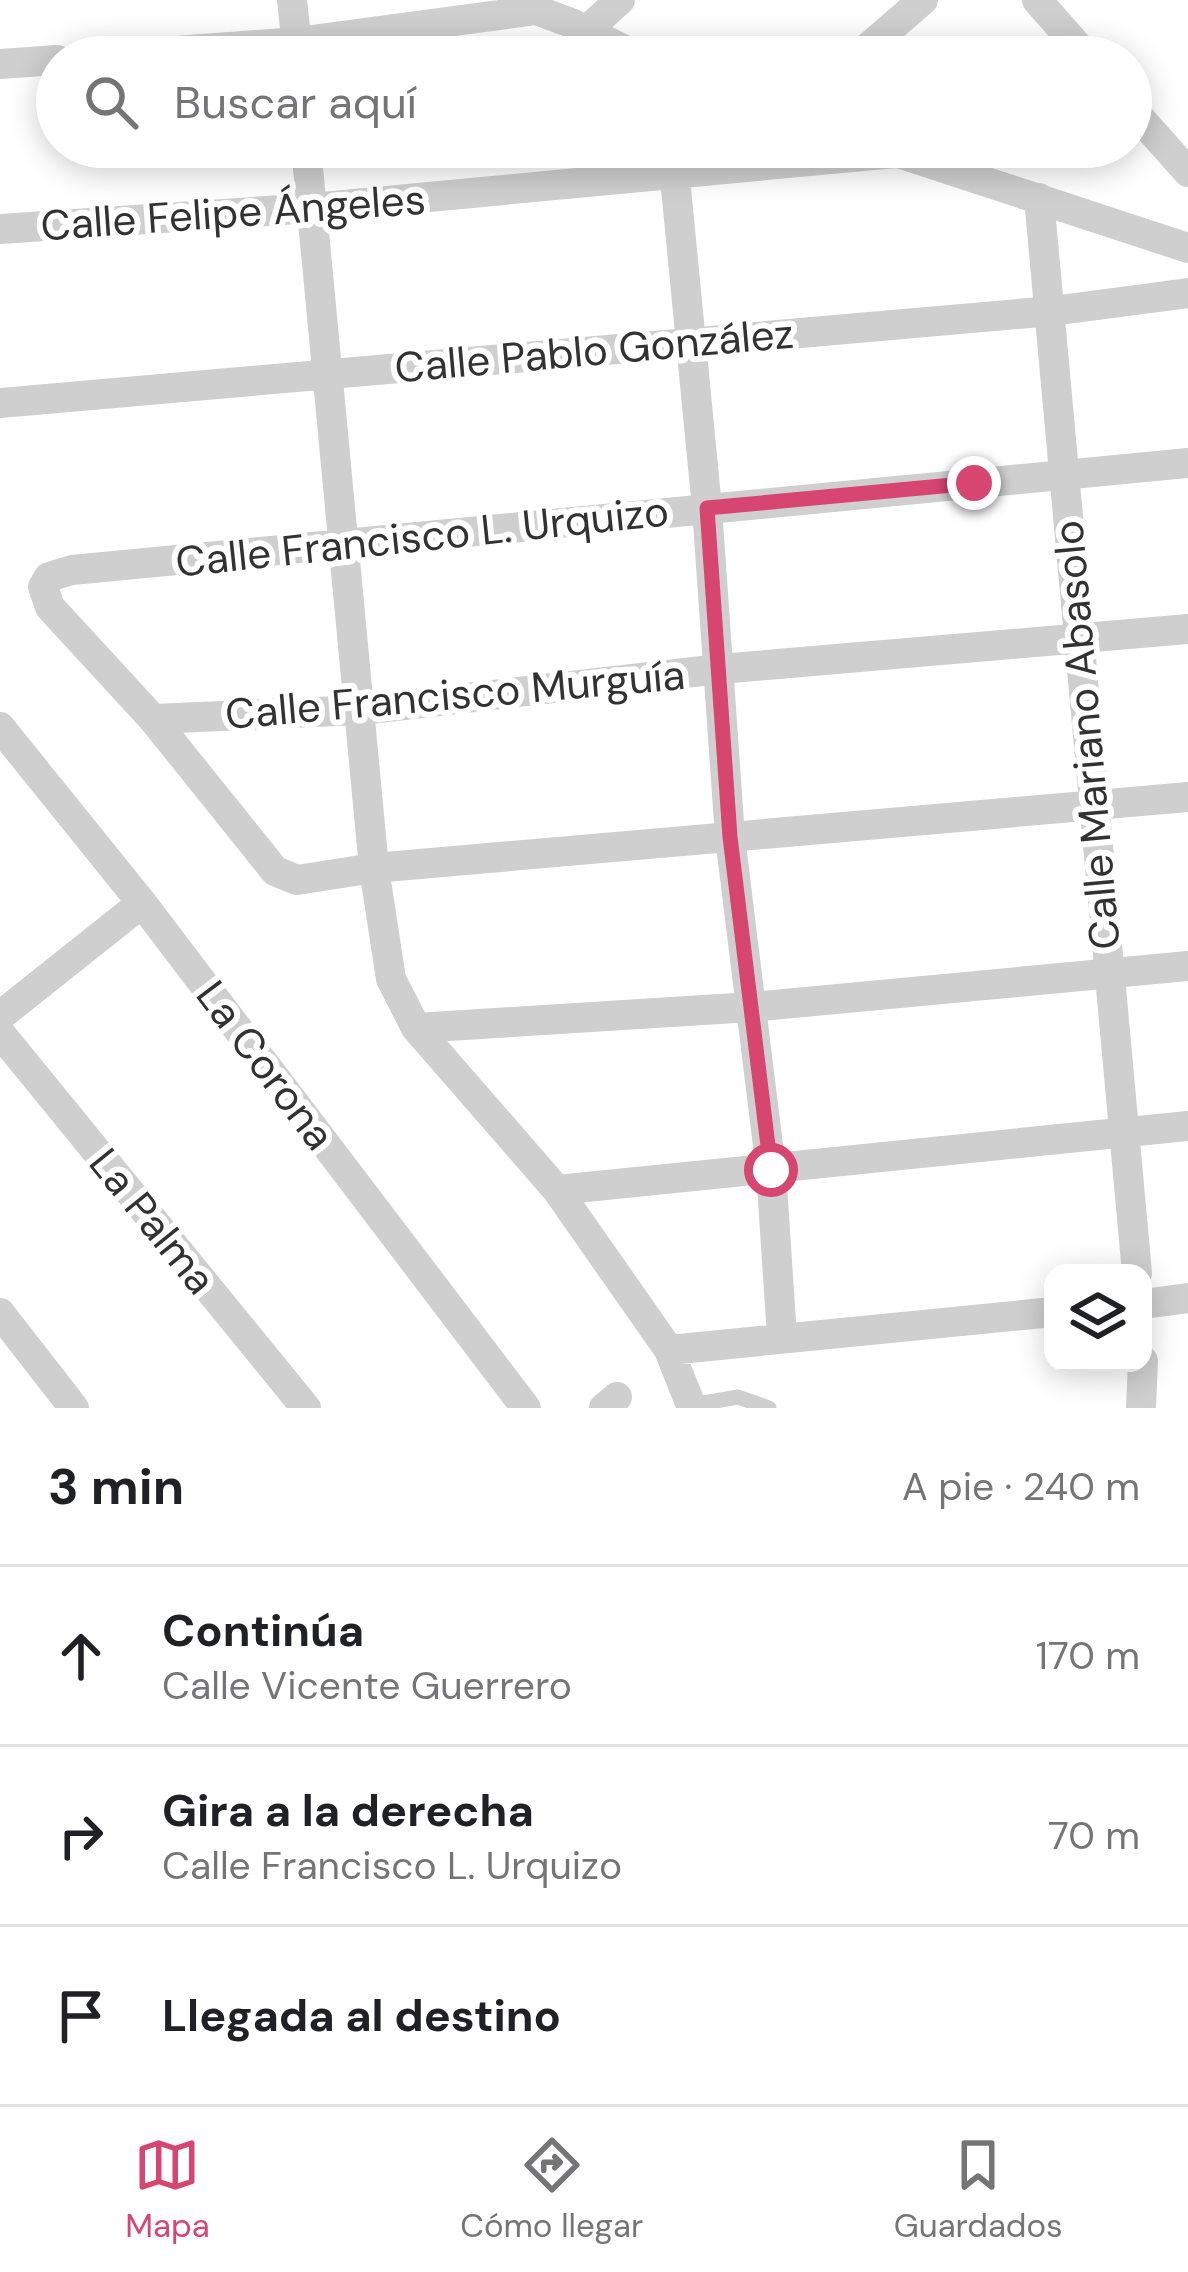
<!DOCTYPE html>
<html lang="es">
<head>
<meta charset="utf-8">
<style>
  :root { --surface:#fff; --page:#f2f2f2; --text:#202124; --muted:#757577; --line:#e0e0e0; --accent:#d74571 }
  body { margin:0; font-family:"DM Sans",sans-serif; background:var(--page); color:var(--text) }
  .controls { position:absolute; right:36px; bottom:36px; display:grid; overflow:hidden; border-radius:24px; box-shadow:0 6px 30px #0003 }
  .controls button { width:108px; height:108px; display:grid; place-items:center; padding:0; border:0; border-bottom:3px solid var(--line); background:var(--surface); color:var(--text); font:60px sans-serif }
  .stop { position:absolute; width:36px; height:36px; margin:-27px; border:9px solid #d74571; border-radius:50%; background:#fff }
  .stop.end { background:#d74571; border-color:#fff; box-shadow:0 3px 12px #0008 }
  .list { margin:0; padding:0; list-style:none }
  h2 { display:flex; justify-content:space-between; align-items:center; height:156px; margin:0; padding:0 48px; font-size:51px }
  h2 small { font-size:39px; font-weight:400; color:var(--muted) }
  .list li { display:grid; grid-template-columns:78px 1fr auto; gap:36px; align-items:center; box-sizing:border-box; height:180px; padding:0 48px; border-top:3px solid var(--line) }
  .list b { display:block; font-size:45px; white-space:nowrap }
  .list p { margin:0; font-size:39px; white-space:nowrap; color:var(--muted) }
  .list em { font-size:39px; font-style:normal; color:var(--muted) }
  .icon { flex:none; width:66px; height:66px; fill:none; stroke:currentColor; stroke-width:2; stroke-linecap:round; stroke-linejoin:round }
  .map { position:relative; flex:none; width:1188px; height:1408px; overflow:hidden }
  .search { position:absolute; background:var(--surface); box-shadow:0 6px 30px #0003; left:36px; right:36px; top:36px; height:132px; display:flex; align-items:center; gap:30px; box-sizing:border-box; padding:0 42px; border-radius:66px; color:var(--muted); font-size:45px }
  .sheet { height:696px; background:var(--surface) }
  nav { display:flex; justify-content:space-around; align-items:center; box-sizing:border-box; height:168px; border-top:3px solid var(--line); background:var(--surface); font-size:33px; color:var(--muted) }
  nav a { display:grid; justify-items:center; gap:6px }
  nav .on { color:var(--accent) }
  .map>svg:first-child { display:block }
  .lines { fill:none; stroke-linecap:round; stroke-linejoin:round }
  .lane { stroke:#cfcfcf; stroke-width:15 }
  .street { stroke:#cfcfcf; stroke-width:30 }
  .route { stroke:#d74571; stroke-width:15 }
  .labels { text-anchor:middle; stroke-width:12; stroke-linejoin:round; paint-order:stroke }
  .street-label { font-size:42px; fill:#323232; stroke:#fff }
</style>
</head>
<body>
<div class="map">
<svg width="1188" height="1408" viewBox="0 0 1188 1408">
  <rect width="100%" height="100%" fill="#fff"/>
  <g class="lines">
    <path class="lane" d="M692,1405L738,1397L769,1408"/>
    <path class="street" d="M292,0L298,57
      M1037,0L1087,57
      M512,1L571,23L638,57
      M586,31L620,0
      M95,57L297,42L529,11
      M857,57L923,0
      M0,64L57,60
      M1131,108L1188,172
      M306,147L374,868L391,979L416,1028L557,1190L669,1350L692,1408
      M672,147L707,508L730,837L771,1170L782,1337
      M880,147L1188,248
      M1039,198L1137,1273
      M0,229L312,208L895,153
      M0,403L1052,311L1188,293
      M1188,463L72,570L49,577L43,587L50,607L153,719L275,871L297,880L374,868L1188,797
      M153,719L361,710L720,669L1188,629
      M0,727L142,903L526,1408
      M0,1016L142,903
      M416,1028L751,1007L1188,966
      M0,1033L306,1408
      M557,1190L1188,1126
      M1143,1304L1188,1298
      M0,1313L74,1408
      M669,1350L1053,1312
      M604,1408L617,1397
      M1141,1408L1143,1361"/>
  </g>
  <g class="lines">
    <path class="route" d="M771,1170L730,837L707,508L974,483"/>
  </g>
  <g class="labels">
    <g class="street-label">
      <text transform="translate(233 212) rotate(-4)" y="15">Calle Felipe Ángeles</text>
      <text transform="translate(594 350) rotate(-5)" y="15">Calle Pablo González</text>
      <text transform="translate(422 536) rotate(-6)" y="15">Calle Francisco L. Urquizo</text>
      <text transform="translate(455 694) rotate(-5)" y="15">Calle Francisco Murguía</text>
      <text transform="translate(1086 735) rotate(-95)" y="15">Calle Mariano Abasolo</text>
      <text transform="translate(266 1065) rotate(53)" y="15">La Corona</text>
      <text transform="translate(153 1221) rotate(51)" y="15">La Palma</text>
    </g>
  </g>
</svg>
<div class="controls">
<button><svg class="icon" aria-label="layers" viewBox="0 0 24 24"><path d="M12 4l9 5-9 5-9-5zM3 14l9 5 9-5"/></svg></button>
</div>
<div class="stop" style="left:771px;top:1170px"></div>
<div class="stop end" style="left:974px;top:483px"></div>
<div class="search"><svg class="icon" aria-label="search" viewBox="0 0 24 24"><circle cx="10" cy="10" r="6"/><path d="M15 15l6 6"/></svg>Buscar aquí</div>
</div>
<section class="sheet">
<h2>3 min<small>A pie · 240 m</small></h2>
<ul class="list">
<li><svg class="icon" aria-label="ahead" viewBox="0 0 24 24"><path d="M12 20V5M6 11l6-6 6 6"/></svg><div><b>Continúa</b><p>Calle Vicente Guerrero</p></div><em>170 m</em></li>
<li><svg class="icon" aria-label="right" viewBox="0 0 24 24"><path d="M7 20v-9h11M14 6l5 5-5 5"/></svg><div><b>Gira a la derecha</b><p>Calle Francisco L. Urquizo</p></div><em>70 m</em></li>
<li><svg class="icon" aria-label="arrive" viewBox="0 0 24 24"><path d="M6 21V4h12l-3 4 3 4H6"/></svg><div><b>Llegada al destino</b></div></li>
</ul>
</section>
<nav>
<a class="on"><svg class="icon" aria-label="map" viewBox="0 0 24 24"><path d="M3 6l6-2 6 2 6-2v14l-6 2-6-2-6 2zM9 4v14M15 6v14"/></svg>Mapa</a>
<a><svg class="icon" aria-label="directions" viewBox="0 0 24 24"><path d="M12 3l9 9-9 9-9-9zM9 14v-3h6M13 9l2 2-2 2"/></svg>Cómo llegar</a>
<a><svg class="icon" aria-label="saved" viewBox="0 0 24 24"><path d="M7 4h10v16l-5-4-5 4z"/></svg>Guardados</a>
</nav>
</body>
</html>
